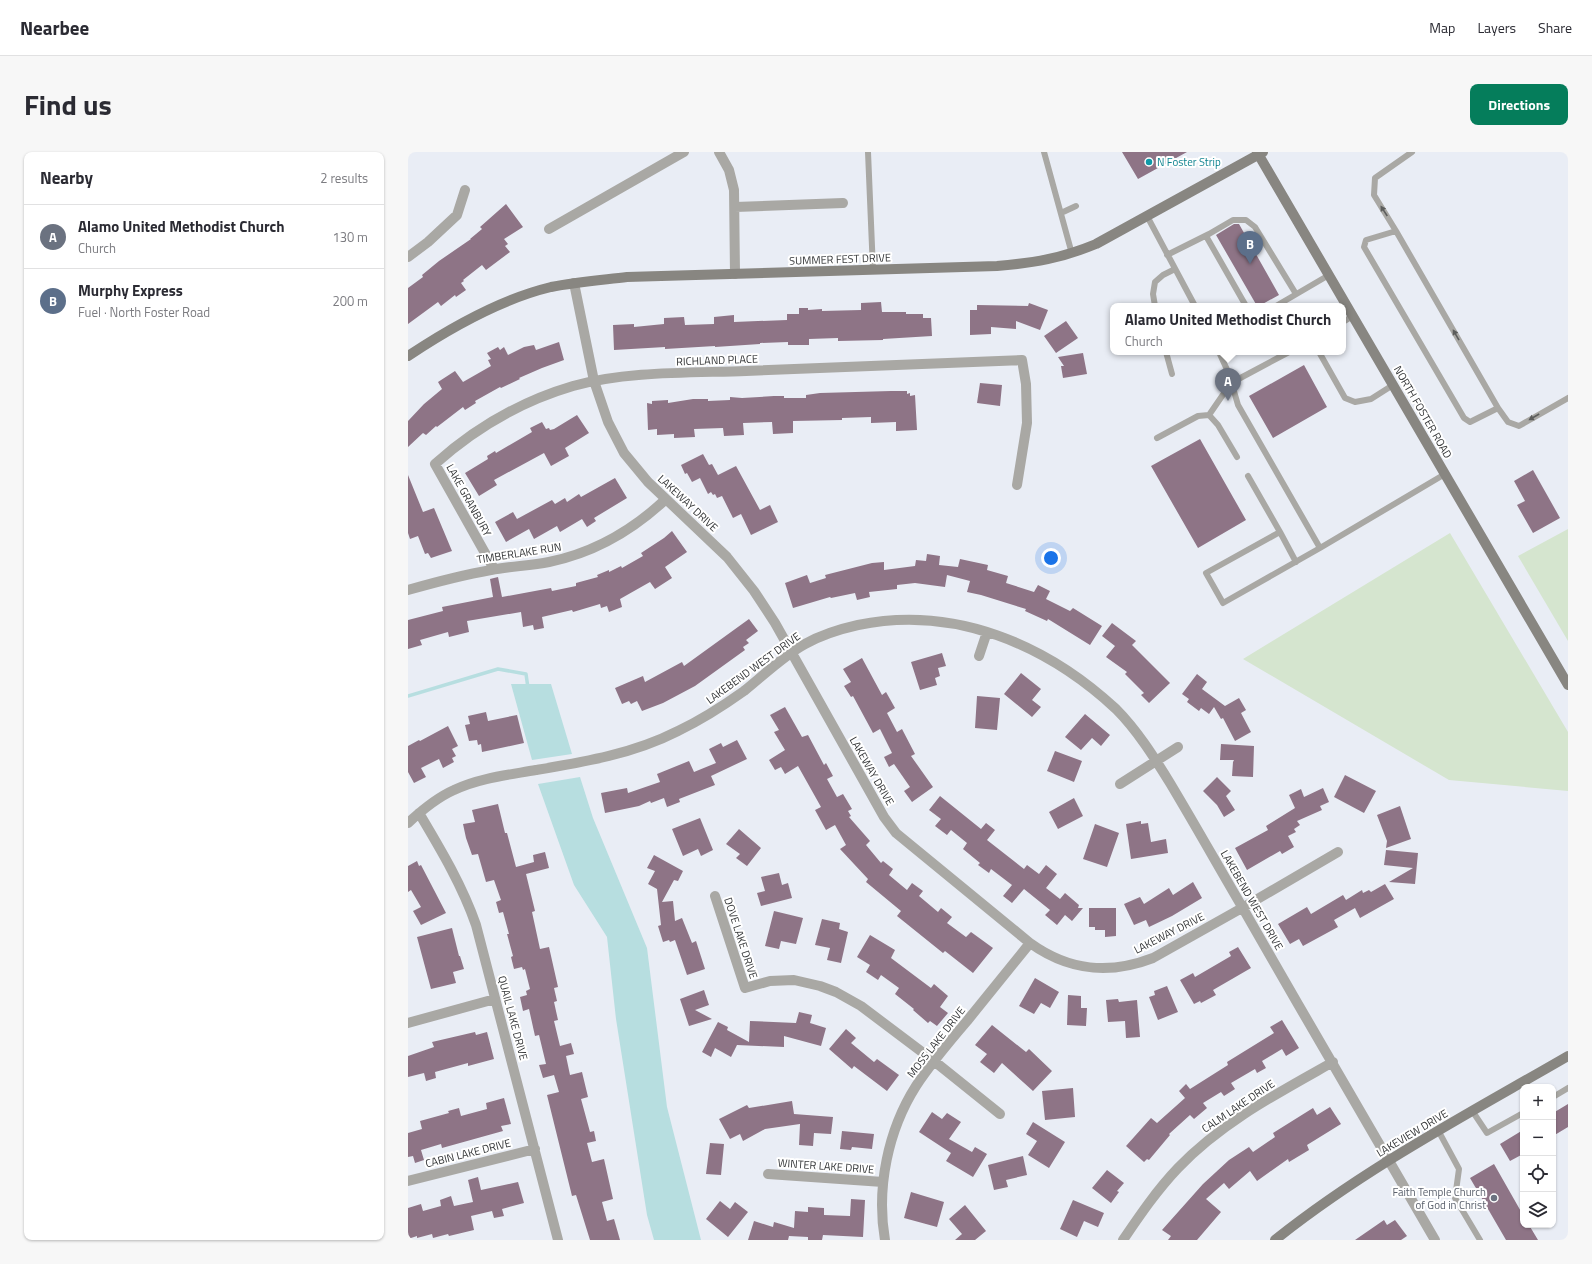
<!DOCTYPE html>
<html lang="en">
<head>
<meta charset="utf-8">
<style>
  :root { --surface:#fff; --page:#f7f7f7; --text:#2b2b33; --muted:#7c7c81; --line:#e1e1e2; --accent:#057d5b }
  body { margin:0; font-family:"Titillium Web",sans-serif; background:var(--page); color:var(--text) }
  .controls { position:absolute; right:12px; bottom:12px; display:grid; overflow:hidden; border-radius:8px; box-shadow:0 1px 3px #0004 }
  .controls button { width:36px; height:36px; display:grid; place-items:center; padding:0; border:0; border-bottom:1px solid var(--line); background:var(--surface); color:var(--text); font:20px sans-serif }
  .you { position:absolute; left:643px; top:406px; width:14px; height:14px; margin:-10px; border:3px solid #fff; border-radius:50%; background:#1a73e8; box-shadow:0 0 0 6px #1a73e833 }
  .badge { display:grid; place-items:center; width:26px; height:26px; border-radius:50%; background:var(--accent); color:#fff; font-size:13px; font-weight:700 }
  .pin { position:absolute; translate:-50% -33px; filter:drop-shadow(0 1px 2px #0008) }
  .pin::after { content:''; position:absolute; top:21px; width:14px; height:12px; background:inherit; clip-path:polygon(0 0,100% 0,50% 100%) }
  .popup { position:absolute; left:702px; top:151px; width:236px; height:52px; box-sizing:border-box; display:grid; place-content:center; border-radius:8px; background:var(--surface); filter:drop-shadow(0 1px 3px #0005); font-size:13px; white-space:nowrap; color:var(--muted) }
  .popup b { font-size:15px; color:var(--text) }
  .popup::after { content:''; position:absolute; left:50%; top:100%; margin-left:-8px; border:8px solid transparent; border-top-color:var(--surface) }
  .list { margin:0; padding:0; list-style:none }
  h2 { display:flex; justify-content:space-between; align-items:center; height:52px; margin:0; padding:0 16px; font-size:17px }
  h2 small { font-size:13px; font-weight:400; color:var(--muted) }
  .list li { display:grid; grid-template-columns:26px 1fr auto; gap:12px; align-items:center; box-sizing:border-box; height:64px; padding:0 16px; border-top:1px solid var(--line) }
  .list b { display:block; font-size:15px; white-space:nowrap }
  .list p { margin:0; font-size:13px; white-space:nowrap; color:var(--muted) }
  .list em { font-size:13px; font-style:normal; color:var(--muted) }
  .icon { flex:none; width:22px; height:22px; fill:none; stroke:currentColor; stroke-width:2; stroke-linecap:round; stroke-linejoin:round }
  .map { position:relative; flex:none; width:1160px; height:1088px; overflow:hidden; border-radius:8px }
  header { display:flex; align-items:center; gap:24px; box-sizing:border-box; height:56px; padding:0 20px; background:var(--surface); border-bottom:1px solid var(--line) }
  header strong { font-size:19px }
  nav { display:flex; gap:22px; margin-inline-start:auto; font-size:14px }
  .intro { display:flex; align-items:center; justify-content:space-between; box-sizing:border-box; height:96px; padding:0 24px }
  h1 { margin:0; font-size:28px }
  .button { padding:10px 18px; border-radius:8px; background:var(--accent); color:#fff; font-size:14px; font-weight:700 }
  main { display:flex; gap:24px; padding:0 24px }
  aside { flex:1; background:var(--surface); border-radius:8px; box-shadow:0 1px 3px #0004 }
  .map>svg:first-child { display:block }
  .green { fill:#d5e5cf }
  .water { fill:#b7dee0 }
  .lines { fill:none; stroke-linecap:round; stroke-linejoin:round }
  .stream { stroke:#b7dee0; stroke-width:3.5 }
  .building { fill:#8e7486 }
  .lane { stroke:#a9a8a4; stroke-width:6 }
  .street { stroke:#a9a8a4; stroke-width:10 }
  .secondary { stroke:#888681; stroke-width:10 }
  .oneway { fill:#5c5d5c }
  .culture-dot { fill:#0f9aa8; stroke:#fff; stroke-width:1.5 }
  .worship-dot { fill:#6b7280; stroke:#fff; stroke-width:1.5 }
  .labels { text-anchor:middle; stroke-width:4; stroke-linejoin:round; paint-order:stroke }
  .culture-label { font-size:11px; fill:#0d838f; stroke:#fff; text-anchor:start }
  .street-label { font-size:11px; fill:#323436; stroke:#fff }
  .worship-label { font-size:11px; fill:#5b616d; stroke:#fff; text-anchor:end }
</style>
</head>
<body>
<header>
<strong>Nearbee</strong>
<nav><a>Map</a><a>Layers</a><a>Share</a></nav>
</header>
<div class="intro"><h1>Find us</h1><a class="button">Directions</a></div>
<main>
<aside>
<h2>Nearby<small>2 results</small></h2>
<ul class="list">
<li><span class="badge" style="background:#6b7280">A</span><div><b>Alamo United Methodist Church</b><p>Church</p></div><em>130 m</em></li>
<li><span class="badge" style="background:#5c6f8a">B</span><div><b>Murphy Express</b><p>Fuel · North Foster Road</p></div><em>200 m</em></li>
</ul>
</aside>
<div class="map">
<svg width="1160" height="1088" viewBox="0 0 1160 1088">
  <rect width="100%" height="100%" fill="#e9edf5"/>
  <path class="green" d="M1160,377V489L1110,404Z
    M1042,381L1160,580V639L1041,628L835,507Z"/>
  <path class="water" d="M103,532H143L164,602L124,608Z
    M172,625L185,666L239,796L259,955L293,1088H246L239,1063L208,867L199,785L166,733L130,632Z"/>
  <g class="lines">
    <path class="stream" d="M0,544L90,517L118,522L120,536"/>
  </g>
  <path class="building" d="M714,0H779L730,27Z
    M98,52L115,75L96,87L100,92L97,94L102,100L78,118L74,113L55,128L56,129L53,131L58,138L48,145L47,143L33,154L30,150L0,172V136L15,125L14,123L31,109L63,87H62L74,77L72,75Z
    M826,72H831L871,143L851,154H849L808,83Z
    M473,150L474,160H498V162H515V166H523L524,184L475,187V188L430,189V186L401,187V193H380V190L352,191V192L307,195V194L257,197V195L206,198L205,173L226,172V175L256,172V166L276,165L277,173L306,172V165L326,163V170L379,168V162H391V156H400V158L414,157V159L453,158V151Z
    M621,151L640,158L632,178L608,169V177L583,175V182L562,183V158H569V153L620,154Z
    M658,169L670,186L648,201L636,184Z
    M151,190L156,208L134,216L111,226L112,227L93,236L92,235L67,249L68,251L57,258L55,255L29,275L28,274L18,283L15,281L0,295V269L16,252L34,237L30,230L47,219L55,230L83,214L80,208L83,207L79,201L90,195L92,198L96,195L100,203L116,195L126,193L128,198Z
    M675,201L679,222L655,226L653,214H656L650,205Z
    M896,213L919,255L865,286L841,244Z
    M572,231L594,233L592,254L569,251Z
    M483,239H499V242L502,241V244L507,243L509,278L488,279V270L463,271V265L434,266V268L385,269V281L365,282L364,270L335,271L336,283L316,284L315,276L286,277L287,285L266,286V282L249,283V277L240,278L239,251L244,252V249L260,248V251L285,247H300V249L322,248V245L334,246L366,244H376V246H398V243L412,241Z
    M169,263L181,281L157,296L161,304L143,314L136,301L86,328L89,333L71,344L57,321L80,307L79,304L87,299L88,301L124,280L122,276L134,270L138,277L141,276L142,278L146,277Z
    M792,287L838,368L790,396L743,314Z
    M295,302L301,313L304,312L310,323L328,314L352,358L362,353L370,370L343,383L333,362L325,366L314,344L309,346L307,342L305,343L303,340L300,342L292,326L284,330L279,321L277,322L273,313Z
    M1125,318L1152,366L1125,381L1109,353L1117,349L1106,329Z
    M0,323L15,360L26,356L44,399L23,406L20,401L17,402L10,384L2,387L0,381Z
    M207,326L219,346L186,366L188,369L179,375L174,367L152,380L149,374L126,387L121,377L98,390L87,370L105,360L109,367L144,348L147,352L157,346L159,350L171,342L173,345Z
    M264,379L279,400L257,415L264,426L247,437L242,430L212,447L214,455L201,460L199,454L193,456L192,452L165,460L164,458L134,465L136,476L126,478L125,473L115,475L113,460L59,469L61,480L41,485L40,480L12,488L14,493L0,497V468L35,459L34,455L85,445L82,427L90,425L94,445L143,436L144,439L168,434V431L190,425L189,423L201,418V420L213,414L214,416L235,404L233,401L256,386Z
    M519,402L532,404L531,413L550,415L552,407L580,413L579,418L600,424L598,431L626,440L630,433L642,439L638,447L662,459L665,456L694,474L682,493L640,467L639,469L617,459L618,457L573,443L559,440L562,429L539,423L537,435L507,431L489,433V437L461,440L462,445L449,448L447,441L423,446L422,445L385,456L377,431L399,423L402,431L418,426L417,423L464,411L476,410V418L507,414L508,408L518,409Z
    M341,467L350,479L338,488L341,491L335,495L337,498L287,534L255,551L234,559L229,549L223,552L221,549L214,552L207,536L235,524L237,530L274,510L276,514Z
    M704,471L728,489L724,493L762,531L741,551L733,543L736,541L717,522L719,520L698,505L707,494L694,484Z
    M534,501L538,514L530,516L532,524L527,526L529,533L512,538L503,510Z
    M454,506L474,543L478,540L487,556L479,561L489,580L494,577L507,602L503,604L525,635L504,650L496,639L502,635L486,612L481,615L476,605L484,601L472,577L465,581L445,544L443,545L436,534L443,530L435,517Z
    M613,521L633,537L624,548L633,555L624,565L596,542Z
    M789,522L799,530L794,537L817,554L831,546L838,558L833,561L843,580L827,589L815,566L813,567L806,555L801,562L793,556L791,559L779,550L781,547L774,542Z
    M569,544L592,546L589,578L567,576Z
    M377,555L394,585L400,583L416,613L418,611L425,624L419,627L429,645L435,642L444,657L440,659L443,664L441,665L462,689L458,693L473,711L475,709L485,717L481,723L499,738L504,731L515,739L511,744L530,760L533,756L544,765L539,771L558,785L563,780L585,796L565,821L537,799L535,801L489,764L493,759L458,730L460,727L432,697L438,693L427,673L418,678L407,658L413,655L390,614L377,622L373,615L367,618L361,608L377,598L366,580L371,578L362,563Z
    M78,560L80,569L109,563L116,591L74,600L73,592L70,593L69,588L61,589L57,573L62,572L60,564Z
    M677,562L702,583L693,594L684,586L673,598L657,585Z
    M40,574L50,594L44,597L48,604L44,606L46,610L35,616L31,607L13,616L18,625L6,631L0,620V594L11,588L12,589Z
    M329,588L339,607L303,624L307,633L271,647L272,650L259,655L256,646L243,651L242,649L231,654L197,661L193,641L219,636L220,641L252,630L249,622L281,609L286,620L308,611L301,597L313,591L315,595Z
    M813,592L846,594L845,625L824,624L825,610L826,608H812Z
    M647,599L674,609L666,630L639,619Z
    M937,623L968,639L956,661L926,645Z
    M809,625L823,639L818,644L827,658L816,665L809,653L795,639Z
    M915,636L921,650L912,654L914,658L889,669L892,673L886,677L888,680L880,684L886,695L874,702L872,699L839,718L827,696L860,678L858,674L887,656L881,643L893,637L896,645Z
    M532,644L573,677L578,671L587,678L579,688L616,717L619,713L631,722L638,713L649,722L638,736L652,747L657,741L671,753L670,756H675L664,769L657,763L649,773L637,763L642,758L616,737L604,751L595,744L604,733L583,717L581,721L570,713L572,711L555,697L559,691L543,678L539,683L527,674L533,667L521,658Z
    M666,646L675,664L650,677L641,660Z
    M90,652L97,681H99L108,715L126,710L125,703L137,700L141,716L118,722L127,759L124,760L132,797L141,795L150,835L146,836L149,849L146,850L150,868L146,869L152,894L163,891L166,902L158,904L162,923L174,920L180,945L173,947L182,980L186,979L188,989L179,991L184,1010L196,1007L205,1047L194,1050L199,1069L206,1067L212,1088H182L168,1043L164,1044L139,943L151,940L146,923L135,926L131,913L138,912L131,883L127,884L121,857L115,859L112,845L119,843L118,839L122,837L117,817L115,818L114,815L106,817L103,805L105,804L99,782H101L95,760L91,761L88,750L93,748L86,728L78,730L70,702L64,703L58,686L55,672L67,670L64,658Z
    M992,654L1003,687L978,696L979,689L969,663Z
    M292,666L305,698L293,704L290,697L275,704L264,677Z
    M733,669V672L740,671L743,690L758,687L760,701L723,707L718,672Z
    M687,672L711,681L699,715L675,707Z
    M331,677L353,696L339,714L328,706L332,702L318,692Z
    M978,698L1010,701L1007,732L981,730L1005,716L976,713Z
    M246,703L275,719L270,729L266,728L254,750L265,749L267,769L274,766L284,791L288,789L297,817L279,823L267,788L262,790L261,788L255,790L250,774L253,773L249,737L240,732L247,719L239,716Z
    M9,709L11,714L13,713L38,761L13,773L5,759L13,755L3,738L0,740V714Z
    M371,721L374,733L380,731L384,746L353,754L349,741L357,739L353,725Z
    M785,730L794,746L764,764L741,775L738,768L726,773L716,752L732,745L736,752L761,736L765,743Z
    M977,732L986,747L952,766L947,756L926,768L930,775L895,794L891,787L882,792L870,772L899,755L903,762L935,743L938,748L954,738L955,741L961,738L963,740Z
    M681,756H708V784L697,785V778H687V775H681Z
    M366,759L395,766L388,792L373,789L371,797L357,794Z
    M414,767L432,771L431,777L440,780L433,811L419,808L422,796L407,793Z
    M44,776L51,804H52L56,817L45,820L48,831L23,837L9,785Z
    M462,783L487,798L483,806L523,836L526,832L540,844L532,855L540,861L529,874L522,869L520,871L505,858L506,857L487,842L491,836L473,823L470,828L458,820L462,813L449,805Z
    M830,795L843,816L805,838L808,843L793,851L792,849L786,852L772,828L785,821L787,825L823,804L821,800Z
    M627,826L651,840L642,856L633,851L626,862L611,854Z
    M759,834L770,860L750,868L741,845L747,843L746,839Z
    M296,838L301,853L287,858L304,867L281,874L272,847Z
    M660,843L673,844V856H679L678,874L659,873Z
    M710,847L711,850L729,848L732,885L718,886L717,869L700,870L698,848Z
    M391,860L404,863L402,871L418,876L413,894L376,884V895L329,893L323,905L307,896L303,905L294,900L310,870L320,875L319,878L341,890L342,869L388,871Z
    M874,868L891,896L878,904L874,897L854,909L858,916L849,921L847,917L823,931L827,937L816,944L813,940L795,951L799,956L786,967L782,963L761,982L762,983L741,1008L739,1007L736,1010L718,994L743,966L749,971L777,946L771,939L778,932L782,937L820,913L819,910L866,881L862,875Z
    M584,873L618,900L621,897L644,919L625,939L594,911L586,921L572,910L579,902L567,893Z
    M438,877L448,886L443,891L466,910L469,907L491,923L479,939L446,914L444,917L421,897Z
    M67,880L68,883L79,880L86,907L60,914V911L27,920L28,926L18,929L16,921L0,925V904L26,895L24,890Z
    M665,936L667,965L637,968L634,939Z
    M96,946L103,972L93,974L95,979L34,996L33,992L13,998L16,1008L7,1011L5,1004L0,1005V981L14,977L12,969L41,961L40,959L51,956L53,964L79,957L78,951Z
    M384,949L386,962L425,965L423,982L406,981L405,994L391,993L392,972L357,977L335,989L332,982L322,987L311,967L339,953L341,956Z
    M1160,952V975L1145,984V961Z
    M922,955L933,972L899,993L901,998L881,1010L880,1007L849,1029L842,1019L821,1037L816,1031L798,1047L813,1060L789,1088H760L763,1084L754,1078L795,1032L821,1008L841,995L845,1000L867,985L865,981L905,956L909,963Z
    M524,960L534,967L539,961L553,970L541,987L564,1000L567,995L579,1002L565,1025L538,1009L543,1001L511,980Z
    M625,970L657,990L641,1016L620,1003L629,989L618,982Z
    M1115,978V1002L1102,1009L1092,992Z
    M434,979L466,982L464,997L444,995L443,998L432,997Z
    M302,991L316,992L313,1023L298,1022Z
    M615,1004L619,1023L598,1028L600,1035L586,1038L580,1013Z
    M1086,1012L1115,1063V1073H1121L1130,1088H1098L1062,1026Z
    M699,1018L716,1031L709,1039L711,1040L703,1051L684,1036Z
    M70,1025L73,1038L110,1030L116,1051L94,1057L96,1064L86,1066L84,1059L63,1064L66,1078L41,1084L40,1082L25,1086L24,1082L9,1086V1084L0,1087V1056L13,1052L15,1059L33,1054L32,1048L43,1044L46,1054L65,1050L60,1028Z
    M503,1040L536,1050L529,1075L496,1066Z
    M443,1047L457,1048L455,1085L415,1083L414,1088H400V1085L381,1084L380,1088H340L346,1069L365,1075L366,1070L386,1076L387,1059L400,1060V1055L416,1056V1063L442,1064Z
    M665,1048L696,1061L690,1075L676,1069L669,1085L652,1077Z
    M312,1049L322,1057L327,1050L340,1060L320,1085L298,1067Z
    M557,1053L578,1079L567,1088H547L554,1082L541,1067Z
    M976,1068L979,1073L987,1068L999,1084L993,1088H947Z"/>
  <g class="lines">
    <path class="lane" d="M460,0L465,118
      M636,0L664,102
      M1004,0L967,26L966,43L988,79L1090,256L1100,270L1111,274L1160,246
      M653,61L668,54
      M739,64L787,154
      M988,79L958,88L956,95L1056,266L1062,270L1090,256
      M798,84L838,154
      M759,103L801,82L825,68H838L847,75L888,142
      M747,154L745,142L747,130L755,123L767,117
      M868,154L921,123
      M935,170L945,164
      M758,200L764,222
      M811,200L821,222L830,253L912,396L815,451L798,421L872,380L840,324
      M911,200L937,246L947,250L963,247L985,233
      M801,263L823,231L881,200
      M749,286L790,264L801,263L810,273L829,305
      M872,380L888,410
      M912,396L1037,322
      M1145,945L1160,936
      M1065,960L1079,981L1115,961
      M1031,980L1051,1017L1047,1046L1072,1088"/>
    <path class="street" d="M311,0L321,18L326,38L327,122
      M327,55L435,51
      M141,77L276,0
      M0,105L20,90L49,63L57,38
      M166,131L186,229L200,270L216,301L240,330L319,405L346,439L367,471L476,665L488,681L622,791C661,819 701,823 745,806L834,756L930,700
      M86,417L27,312C66,277 114,249 165,234C218,219 283,221 338,219C430,216 522,212 614,208L618,232L619,271L609,333
      M0,438C28,430 55,423 83,418C102,414 122,414 141,410C185,401 225,378 258,347
      M571,504L579,480
      M712,632L770,595
      M11,661C33,698 54,733 68,773L150,1088
      M0,671C14,658 28,646 46,638C71,626 100,623 128,618C176,610 225,602 270,579C293,568 315,554 336,539C356,523 375,504 397,492C413,483 432,477 450,473C546,453 638,492 708,557C729,578 746,605 762,631C786,671 809,712 833,753C897,865 962,976 1027,1088
      M307,744L337,836L362,829L386,828L412,834L428,840L453,854L526,909L592,962
      M0,871L87,847
      M360,1022L475,1030
      M0,1029L127,997
      M477,1088C468,1036 480,978 508,934C523,911 541,890 559,869C580,843 601,817 622,791
      M715,1088C732,1063 749,1038 770,1016C814,970 870,941 925,910"/>
    <path class="secondary" d="M849,0L1160,533
      M0,204C42,176 93,147 143,135C168,130 194,128 219,125L589,114C626,111 654,106 688,92L855,0
      M867,1088C957,1016 1060,962 1160,904"/>
  </g>
  <defs><path id="oneway-solid" d="M-6-.8H1V-3.2L6.5 0L1 3.2V.8H-6Z"/></defs>
  <g class="oneway">
    <use href="#oneway-solid" transform="translate(976 59) rotate(-123)"/>
    <use href="#oneway-solid" transform="translate(1048 183) rotate(-120)"/>
    <use href="#oneway-solid" transform="translate(1126 265) rotate(150)"/>
  </g>
  <circle class="culture-dot" cx="741" cy="10" r="4"/>
  <circle class="worship-dot" cx="1086" cy="1046" r="4"/>
  <g class="labels">
    <g class="culture-label">
      <text x="749" y="14">N Foster Strip</text>
    </g>
    <g class="street-label">
      <text transform="translate(432 107) rotate(-2)" y="4">SUMMER FEST DRIVE</text>
      <text transform="translate(309 208) rotate(-2)" y="4">RICHLAND PLACE</text>
      <text transform="translate(1015 260) rotate(60)" y="4">NORTH FOSTER ROAD</text>
      <text transform="translate(61 348) rotate(61)" y="4">LAKE GRANBURY</text>
      <text transform="translate(280 351) rotate(43)" y="4">LAKEWAY DRIVE</text>
      <text transform="translate(111 401) rotate(-9)" y="4">TIMBERLAKE RUN</text>
      <text transform="translate(345 516) rotate(-36)" y="4">LAKEBEND WEST DRIVE</text>
      <text transform="translate(464 619) rotate(60)" y="4">LAKEWAY DRIVE</text>
      <text transform="translate(844 748) rotate(60)" y="4">LAKEBEND WEST DRIVE</text>
      <text transform="translate(761 781) rotate(-27)" y="4">LAKEWAY DRIVE</text>
      <text transform="translate(333 786) rotate(72)" y="4">DOVE LAKE DRIVE</text>
      <text transform="translate(105 866) rotate(75)" y="4">QUAIL LAKE DRIVE</text>
      <text transform="translate(528 890) rotate(-52)" y="4">MOSS LAKE DRIVE</text>
      <text transform="translate(830 954) rotate(-34)" y="4">CALM LAKE DRIVE</text>
      <text transform="translate(1004 981) rotate(-31)" y="4">LAKEVIEW DRIVE</text>
      <text transform="translate(60 1001) rotate(-14)" y="4">CABIN LAKE DRIVE</text>
      <text transform="translate(418 1014) rotate(4)" y="4">WINTER LAKE DRIVE</text>
    </g>
    <g class="worship-label">
      <text x="1078" y="1044">Faith Temple Church<tspan x="1078" dy="13">of God in Christ</tspan></text>
    </g>
  </g>
</svg>
<div class="controls">
<button>+</button>
<button>−</button>
<button><svg class="icon" aria-label="locate" viewBox="0 0 24 24"><circle cx="12" cy="12" r="6"/><path d="M12 2v4M12 18v4M2 12h4M18 12h4"/></svg></button>
<button><svg class="icon" aria-label="layers" viewBox="0 0 24 24"><path d="M12 4l9 5-9 5-9-5zM3 14l9 5 9-5"/></svg></button>
</div>
<div class="you"></div>
<div class="pin badge" style="left:820px;top:249px;background:#6b7280">A</div>
<div class="popup"><b>Alamo United Methodist Church</b>Church</div>
<div class="pin badge" style="left:842px;top:112px;background:#5c6f8a">B</div>
</div>
</main>
</body>
</html>
